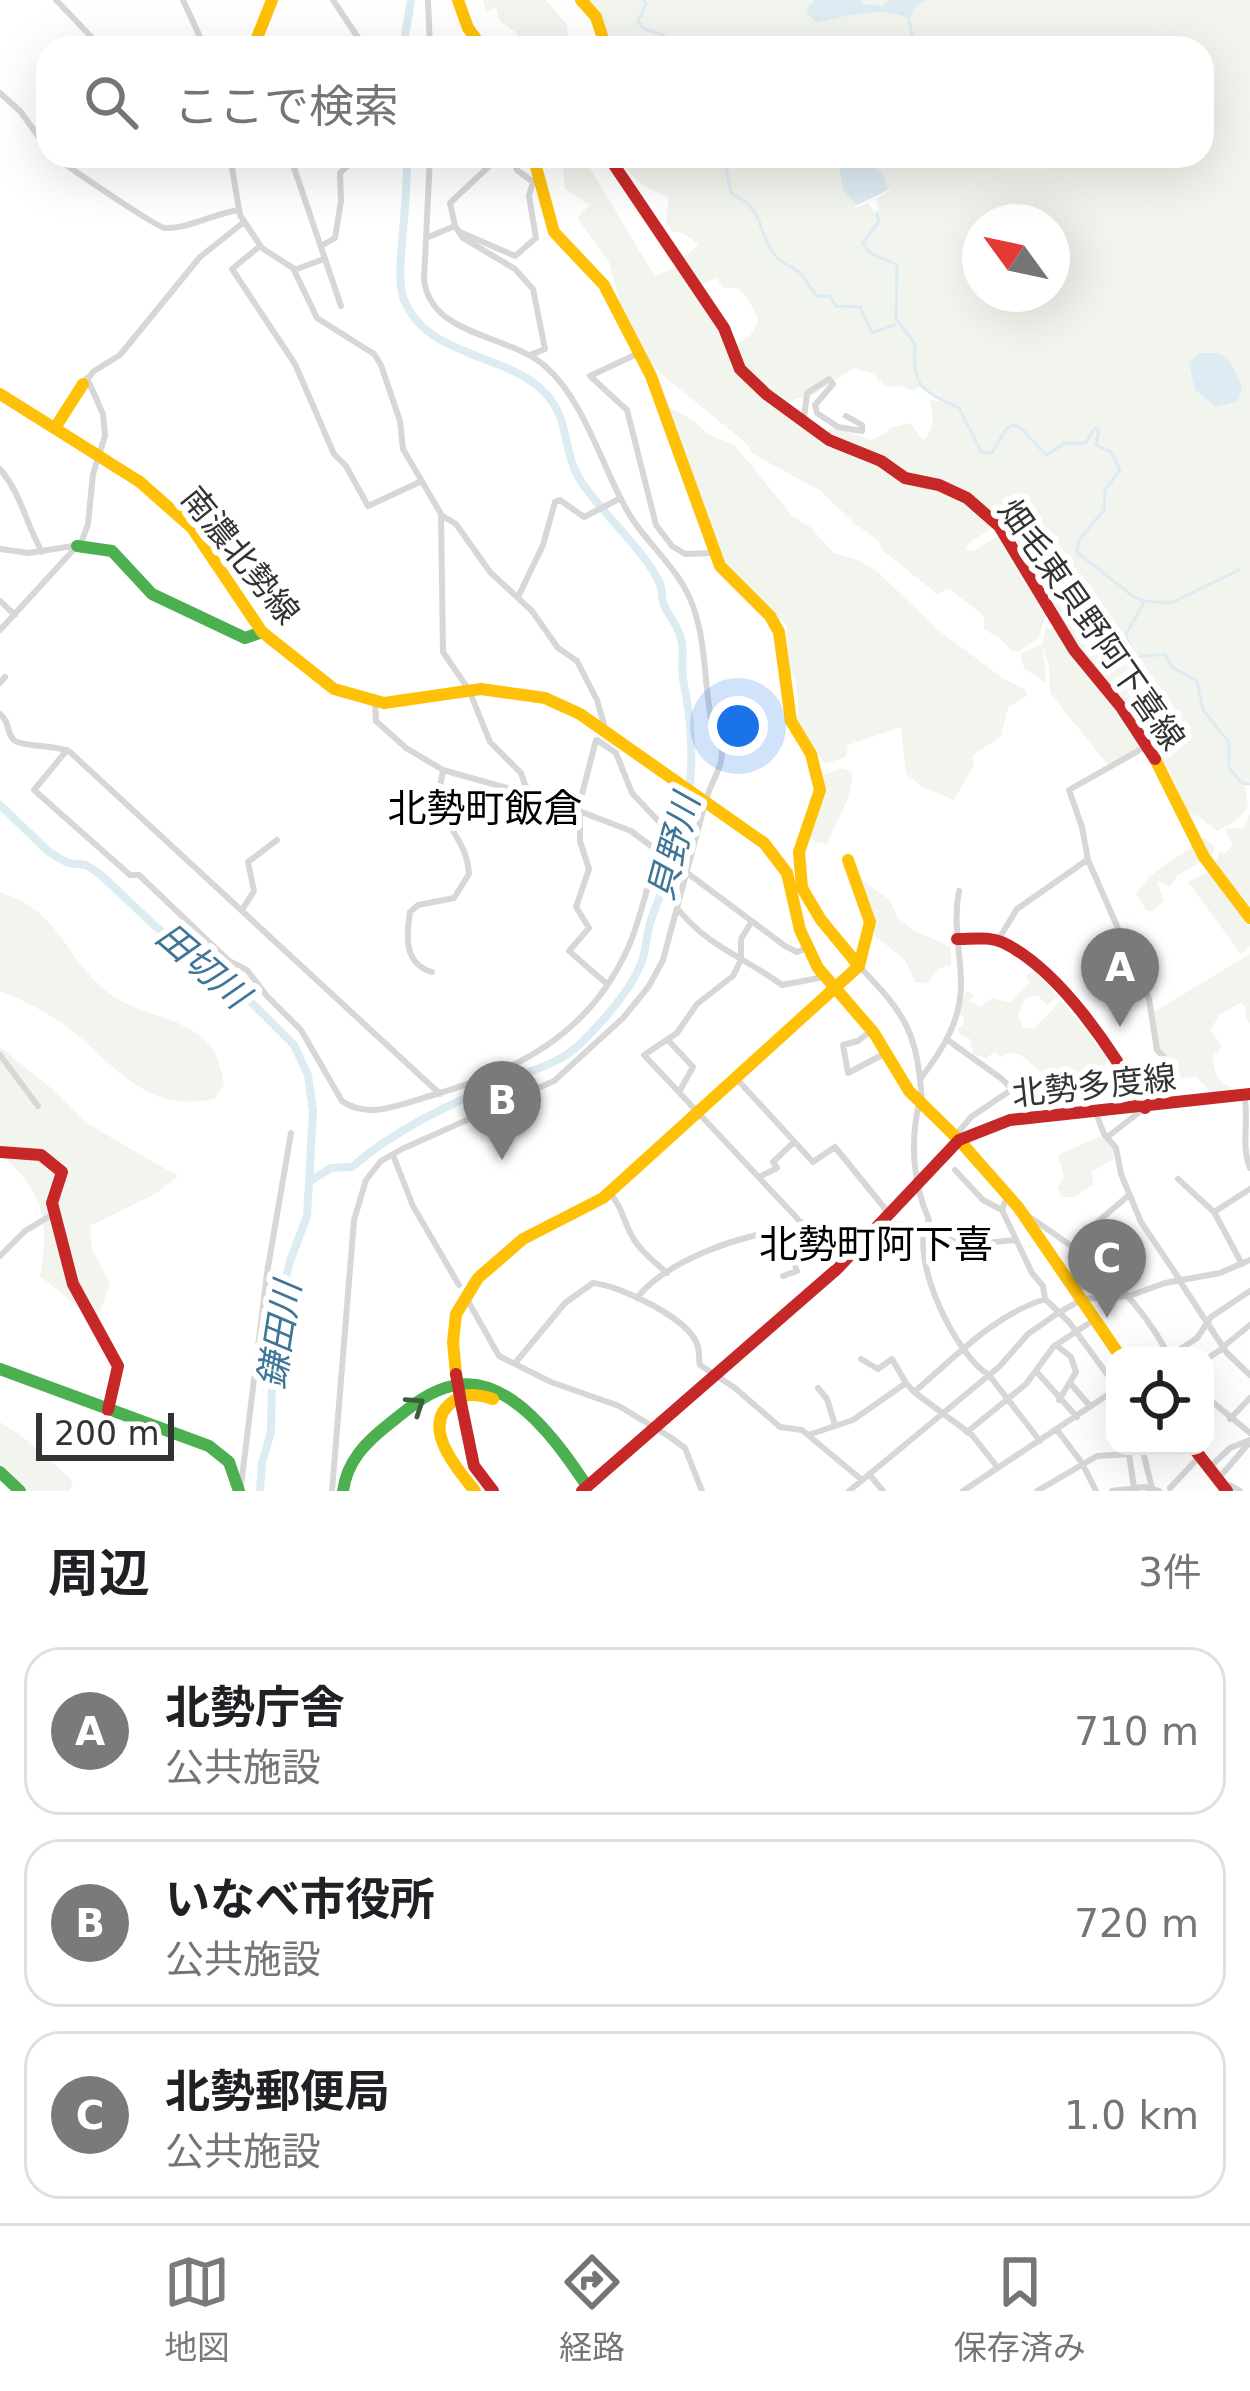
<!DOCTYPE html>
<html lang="ja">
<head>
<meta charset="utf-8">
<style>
  :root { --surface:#fff; --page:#f2f2f2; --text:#202124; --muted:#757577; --line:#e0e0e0; --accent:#7a7a7a }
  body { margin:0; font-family:"DejaVu Sans","Noto Sans JP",sans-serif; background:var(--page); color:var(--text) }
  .controls { position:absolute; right:36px; bottom:36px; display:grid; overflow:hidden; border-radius:24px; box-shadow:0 12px 48px #0002 }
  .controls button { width:108px; height:108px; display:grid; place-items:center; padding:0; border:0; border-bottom:3px solid var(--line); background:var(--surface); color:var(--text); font:60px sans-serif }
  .compass { position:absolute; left:962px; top:204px; width:108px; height:108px; border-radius:50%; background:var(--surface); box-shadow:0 12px 48px #0002; rotate:303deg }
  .scale { position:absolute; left:36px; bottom:30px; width:138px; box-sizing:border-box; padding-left:12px; border:6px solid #333; border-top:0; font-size:33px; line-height:42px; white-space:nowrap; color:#333; -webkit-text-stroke:9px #fff; paint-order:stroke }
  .you { position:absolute; left:738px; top:726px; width:42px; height:42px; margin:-30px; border:9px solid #fff; border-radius:50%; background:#1a73e8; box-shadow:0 0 0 18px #1a73e833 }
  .badge { display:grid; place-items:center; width:78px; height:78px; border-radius:50%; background:var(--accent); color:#fff; font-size:39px; font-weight:700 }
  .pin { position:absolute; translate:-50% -99px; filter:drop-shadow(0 3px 6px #0008) }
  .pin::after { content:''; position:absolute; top:63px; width:42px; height:36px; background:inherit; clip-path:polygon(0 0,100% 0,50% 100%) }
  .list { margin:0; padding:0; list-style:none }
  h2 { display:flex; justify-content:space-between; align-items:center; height:156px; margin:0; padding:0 48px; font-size:51px }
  h2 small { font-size:39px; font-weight:400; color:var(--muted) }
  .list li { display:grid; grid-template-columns:78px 1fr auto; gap:36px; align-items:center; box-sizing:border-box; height:168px; margin:0 24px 24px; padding:0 24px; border:3px solid var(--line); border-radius:36px }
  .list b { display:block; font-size:45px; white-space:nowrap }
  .list p { margin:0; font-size:39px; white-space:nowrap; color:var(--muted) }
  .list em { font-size:39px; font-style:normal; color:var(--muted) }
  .icon { flex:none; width:66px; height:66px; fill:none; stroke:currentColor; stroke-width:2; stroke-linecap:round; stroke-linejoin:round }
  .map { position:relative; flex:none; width:1250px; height:1491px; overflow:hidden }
  .search { position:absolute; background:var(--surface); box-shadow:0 12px 48px #0002; left:36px; right:36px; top:36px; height:132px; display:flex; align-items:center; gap:30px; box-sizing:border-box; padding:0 42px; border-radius:36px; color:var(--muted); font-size:45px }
  .sheet { height:732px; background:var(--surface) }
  nav { display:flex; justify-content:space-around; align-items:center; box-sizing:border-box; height:168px; border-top:3px solid var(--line); background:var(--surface); font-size:33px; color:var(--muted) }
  nav a { display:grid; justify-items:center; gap:6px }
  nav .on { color:var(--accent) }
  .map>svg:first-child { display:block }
  .green { fill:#f1f5ed; fill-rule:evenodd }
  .water { fill:#ddebf3 }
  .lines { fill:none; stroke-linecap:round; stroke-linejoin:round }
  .stream { stroke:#ddebf3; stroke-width:3 }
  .river { stroke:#ddebf3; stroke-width:8 }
  .street { stroke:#d7d7d7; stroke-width:6 }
  .fast { stroke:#4caf50; stroke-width:12 }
  .slow { stroke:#ffc107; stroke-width:12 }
  .jam { stroke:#c62828; stroke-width:12 }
  .slow-bridge { stroke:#ffc107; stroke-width:12 }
  .jam-bridge { stroke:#c62828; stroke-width:12 }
  .oneway { stroke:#3c5e3d }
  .labels { text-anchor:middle; stroke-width:12; stroke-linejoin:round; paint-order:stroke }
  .street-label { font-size:33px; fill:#333; stroke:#fff }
  .water-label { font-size:36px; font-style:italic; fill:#3f7597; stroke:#fff }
  .quarter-label { font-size:39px; fill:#000; stroke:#fff }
</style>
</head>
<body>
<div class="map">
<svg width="1250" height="1491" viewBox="0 0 1250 1491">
  <rect width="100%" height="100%" fill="#fff"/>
  <path class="green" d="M483,0H546L567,25L569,48H534L523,40L513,48L511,44L517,41V33L500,21L496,8L486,12Z
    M586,0H1250V782H1243L1231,769L1228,737L1201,706L1228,742V769L1245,786L1248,807C1240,821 1228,825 1217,831L1198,816L1188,814L1170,772L1078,650L1052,601L1036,583L1037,575L1029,571L991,512L834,440L826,432L834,427L871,440L888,432L889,428L910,423L923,440C934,431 935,413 929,400L948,402L936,399L922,385L913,391L901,386L886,387L873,374L854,368L806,399L798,398L784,404L745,370L734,346L750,336L759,320C750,305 746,284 724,288L716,278L700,285L679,260L699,245L683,233L672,232L666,221L669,197L645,187L611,156H836L844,192L857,205L851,210L868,203L875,213L879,210L876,199L897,186L888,190L884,176L868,156H1202V48H613L616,37L604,33ZM980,222H1052V294H980Z
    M562,156H598L590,168L649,267L656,275L677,267L715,316L733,360L820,437L962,497L996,526L969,543L966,550L974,551L1000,534L1047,611L1039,638L1019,651H1011L1002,640L984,629V616L950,589L937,594L883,551L878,540L855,524L821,491L753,454L747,444L648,363L622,310L609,262L577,218L590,205L565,189Z
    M665,405L694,421L709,435L734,444L792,516L810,527L834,553L858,560L878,572L938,630L1004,679L1025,689L1027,695L1008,708L1001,736L973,755L974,765L954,800L923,787L906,774L901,727L848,745L846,757L825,764L795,723C802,708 796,692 795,677L788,671L787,627L720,558Z
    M1046,625L1050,630L1057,627L1119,709L1140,745L1138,748L1108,765L1050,693L1049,667L1043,645L1046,683L1024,668L1020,654L1043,643Z
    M843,768L852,772C854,794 837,819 829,840L826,844L814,842L809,835L823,775Z
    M1250,814V915L1200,841L1204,838L1215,847L1212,856L1216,862L1219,851L1224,854L1233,845L1225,829L1243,828Z
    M1194,845L1200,862L1177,876L1169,887L1157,881L1164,901L1152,911H1147L1136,894C1152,869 1171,863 1194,845Z
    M1209,871L1250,925V946L1241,954L1188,882Z
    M862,880L890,900L897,917L913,930L951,947V965L940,968L926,984L915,982L905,960L874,935V915Z
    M0,892C63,911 67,966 115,997C145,1017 181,1016 207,1042C218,1052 221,1070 224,1085L214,1099C153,1112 123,1076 82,1039C58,1018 30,1003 0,991Z
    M1250,954V1024L1245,1016L1246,1007L1240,1003L1219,1015L1211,1030L1222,1047L1212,1057C1216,1072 1215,1082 1232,1087L1231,1093L1212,1094L1196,1076L1181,1079L1170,1093L1177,1067L1153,1043L1149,1015Z
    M1034,970L1058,996L1047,1006L1038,995L1025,998L1018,1014L1023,1027L1034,1029L1061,1000L1108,1059L1100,1078L1094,1080L1082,1073L1076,1079L1056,1084L1021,1055L1010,1052L1002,1057L995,1052L986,1058L973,1054L970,1039L960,1035L957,1029L963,1025L964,1016L959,1015L966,991L974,994L969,1001L981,1007L992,998L1010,1002L1030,982L1025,977Z
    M0,1047L52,1089L86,1123L178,1176L155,1194L90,1226L92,1249L110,1284L96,1322L40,1276C50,1220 44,1193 0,1153Z
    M1099,1137H1104L1114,1150L1113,1160L1092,1171L1093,1185L1073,1197H1062L1057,1188L1064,1177L1058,1155Z
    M0,1422L23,1437L69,1477L73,1484L69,1491H26L0,1469Z"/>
  <path class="water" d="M814,0H861L863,4L882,6L889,0H926L916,6L909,19C882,5 845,16 816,23L806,11Z
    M836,156H868L884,176L888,190L857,205L844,192Z
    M1199,353H1219L1231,363L1242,387L1238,401L1216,407L1195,390L1189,363Z"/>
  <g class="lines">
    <path class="stream" d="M643,0L646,4L638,21L644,29L664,35L667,48
      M907,48L913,39L909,20
      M724,156L731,193C767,211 754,227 775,255C782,265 791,265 799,272C805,277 811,289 817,296H830L836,306L860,307L872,333L894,325
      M877,213L879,221L863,243L870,253L897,265L896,319L915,344C911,390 924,390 959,408L982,453H992L1006,429L1013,425L1021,428L1046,455L1065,443H1086L1094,429H1099L1096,445L1111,452L1120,470L1105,490L1104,510L1079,540L1077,552L1134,597L1145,601L1125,636L1136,657L1165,654L1172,667L1197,681L1203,710L1229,742V768L1242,783L1250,784
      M1147,601L1171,603L1239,570"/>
    <path class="river" d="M403,48L411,0
      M0,805L49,852L68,863L86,865L100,874L156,927L241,992L294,1045L308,1075L313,1111L307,1216L290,1261L273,1334L271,1432L262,1463L260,1491
      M310,1181L331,1168L352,1167C394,1130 450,1104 502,1082C529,1071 561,1064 582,1042C603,1021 632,989 642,961C647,947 646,932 652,917C686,829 703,774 683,679C681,667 684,655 682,643C680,627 668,617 663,602C661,594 663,592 660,584C647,553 602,513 582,483C561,452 571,419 545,393C506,352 429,359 404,300C393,275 411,193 406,156"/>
    <path class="street" d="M56,0L102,48
      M183,0L205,48
      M333,0L365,48
      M428,0L430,48
      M0,93L21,112L48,150
      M55,156C66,166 158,228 165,228C189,229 215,213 239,210
      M230,156L240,215L262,248L293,268L317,318L374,354L381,365L400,421L403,449L441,514L443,652L469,690L490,742L521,773L525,785L535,795
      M290,156L341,306
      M430,156L424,280C431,337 510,334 546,367C583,400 600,460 623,503C638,534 666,556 683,585C709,628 702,682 713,729C714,735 719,740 721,746C726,764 710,782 707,798
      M500,156L450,203L455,226L463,238L515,269L533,289L545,349L530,355
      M460,232L515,256L536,238L529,196L533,182L517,170L511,156
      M426,238L455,226
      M260,246L232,269L295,364L334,454L346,466L368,506L422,481
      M321,246L335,238L341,201L340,173L358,156
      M294,270L324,259
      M639,353L590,376L627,410L656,525L672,546L685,554L714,553
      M83,384L94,371L120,355L200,257L244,222
      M804,418L807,393L829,379L833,384L815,405L817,413L838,427L862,431V425L846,416
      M0,469C22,495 25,522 42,552
      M441,515L456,524L490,572L532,611L558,648L577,661L597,700L606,732
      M80,546L88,524L93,474L105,436L103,414L87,378
      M0,549L29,553L73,546
      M518,597L543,545L555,502L560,500L584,517L619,499
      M0,601L15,615
      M0,630L77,546
      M0,683L5,677
      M375,702L376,721L406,748L443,770L553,801L631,831L785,946L797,952L807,948
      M0,714C10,722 6,731 13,739C20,748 56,744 70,752L440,1094
      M596,740L580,802V841L589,869L576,907L589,928L569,951L607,984
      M1145,747L1069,790L1082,827L1088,860L1149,999L1157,1050L1174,1067L1165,1100
      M67,750L34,790L130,875H139L229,961L247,970L267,996L301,1030L342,1101C369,1120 401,1104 430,1096C517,1071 589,1035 628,948C644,912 649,871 665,834L662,825L632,793L616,753L597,740
      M677,908C708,947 744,957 782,985L824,977
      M242,910L254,891L248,862L277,840
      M752,921L741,939V960L733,976L697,1004L677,1033L644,1055L810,1232
      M998,940L1017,909L1087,860
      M859,966C907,1016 917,1032 922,1101
      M432,972C404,964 406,937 410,912L418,905L454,898L469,874C466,829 430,825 443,770
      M872,1030L858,1041L843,1045L848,1073L886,1053
      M668,1040L693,1067L679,1092
      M949,1041L1002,1079L1031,1108L1042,1113
      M0,1055L38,1106
      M735,1077L813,1162L835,1147L887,1211
      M921,1078C944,1048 962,1019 961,980C960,949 953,922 959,891
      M1244,1095C1250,1121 1240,1143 1250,1168
      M919,1104C910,1142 913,1184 929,1220C906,1253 956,1357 989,1375L1040,1441
      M1096,1113L1104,1134L1116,1148L1121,1174L1141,1222L1180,1280
      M957,1134L971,1117L1011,1090
      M1110,1135L1142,1110
      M393,1155L413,1206L459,1285
      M955,1170L983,1200L1002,1210
      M759,1177L777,1168L773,1162L794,1142
      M1178,1179L1214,1212
      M609,1193C622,1205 623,1221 632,1236C640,1251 655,1262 667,1273
      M1008,1193L1002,1210L1032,1273L1043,1286L1045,1299L1069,1322L1115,1385
      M1025,1214C1087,1255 1134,1289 1169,1356
      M885,1224L910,1225L965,1245L1015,1240
      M1087,1231L1129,1195
      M0,1256L25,1231L53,1214
      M1242,1264L1214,1212L1250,1189
      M783,1276L797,1271L789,1251L787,1231
      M1179,1280L1227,1353L1250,1375
      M1078,1290L1101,1268
      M637,1298C663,1263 743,1232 787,1231C800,1231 812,1234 825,1235C841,1235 854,1229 871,1234
      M468,1301L499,1356L551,1382L619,1406L670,1437L685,1448L702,1491
      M1056,1345L1071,1357L1076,1372L1059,1400
      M1223,1347L1250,1325
      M1170,1356L1197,1338L1211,1317L1250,1291
      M861,1359L878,1369L892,1359L906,1383
      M1205,1360L1222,1349
      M516,1362L565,1303L593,1283C618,1285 692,1319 698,1347C700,1353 698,1359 700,1365L735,1388L780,1427L802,1430L862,1480
      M1036,1371L1077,1417
      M1070,1383L1090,1406
      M818,1388L827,1399L835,1425
      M1205,1396L1250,1433
      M1230,1419L1250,1398
      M1057,1430L1082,1463L1096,1491
      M967,1432L1026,1384L1054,1346L1094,1320
      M808,1435L853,1420L906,1383L914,1392
      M1142,1448L1152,1488
      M1129,1454L1134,1488
      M1210,1467L1230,1448L1250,1440
      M998,1468L972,1435L914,1392C954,1358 994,1315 1045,1299
      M869,1474L883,1491
      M1219,1478L1250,1442
      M241,1486L267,1273L291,1133
      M1224,1487L1230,1485L1240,1491
      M1170,1488L1200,1456
      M332,1491L354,1220L366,1180L381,1161L402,1149L554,1081L623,1018L649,986L663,960L704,807
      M849,1491L1000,1366L1028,1334L1058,1313L1083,1299L1129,1296L1165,1283L1220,1273L1250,1260
      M963,1491L1115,1390
      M1037,1491L1097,1456L1129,1454L1144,1446
      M1112,1491L1144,1487L1159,1491"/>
    <path class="fast" d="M77,546L112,551L152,594L245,638L262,632
      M0,1369L209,1446L229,1462L239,1491
      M0,1472L20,1491
      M343,1491C347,1461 366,1442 389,1424C408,1409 428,1391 452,1386C510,1372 560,1446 587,1486"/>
    <path class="slow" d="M458,0L468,28L483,48
      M581,0L596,17L606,48
      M253,48L272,0
      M533,156L554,232L604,285L651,376L720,566L770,616L779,632L791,721L811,754L820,790L799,852L802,888L821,920L859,966
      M0,394L94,453
      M55,428L83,384
      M140,482L192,528L262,632L334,689L384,703L481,689L545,698L580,714L764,843L787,873L800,930L818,968L874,1033L909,1091L959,1140
      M1155,759L1204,857L1250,918
      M959,1140L1018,1207L1120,1356
      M456,1374L453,1342L456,1314L478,1278L523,1239L603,1198L859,966L870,922L848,860
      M475,1491C456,1468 418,1424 455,1400C468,1392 480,1395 493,1399"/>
    <path class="jam" d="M608,156L724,328L740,369L766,394L829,440L881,461L905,478L939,485L967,498L999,526L1074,650L1121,707L1155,759
      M957,939C972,939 990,936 1004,943C1061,971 1115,1054 1145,1108
      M0,1152L41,1155L62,1172L52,1203L73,1284L118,1366L108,1410
      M461,1403L474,1466L493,1491
      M1192,1446L1227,1491
      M582,1491L837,1269L959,1140L1010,1120L1250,1094"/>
    <path class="slow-bridge" d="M94,453L140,482"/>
    <path class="jam-bridge" d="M456,1374L461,1403"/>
  </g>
  <defs><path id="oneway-chevron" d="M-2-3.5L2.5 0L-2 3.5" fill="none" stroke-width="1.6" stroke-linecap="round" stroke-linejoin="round" transform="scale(3)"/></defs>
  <use class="oneway" href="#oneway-chevron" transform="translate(416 1405) rotate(-34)"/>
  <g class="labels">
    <g class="street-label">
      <text transform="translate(241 555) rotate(51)" y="12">南濃北勢線</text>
      <text transform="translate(1092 624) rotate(55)" y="12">畑毛東貝野阿下喜線</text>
      <text transform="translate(1094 1085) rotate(-6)" y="12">北勢多度線</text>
    </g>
    <g class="water-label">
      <text transform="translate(673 847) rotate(-75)" y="13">貝野川</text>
      <text transform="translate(203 965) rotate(41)" y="13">田切川</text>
      <text transform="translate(279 1335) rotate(-81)" y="13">鎌田川</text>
    </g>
    <g class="quarter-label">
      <text x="485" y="822">北勢町飯倉</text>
      <text x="876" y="1258">北勢町阿下喜</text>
    </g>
  </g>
</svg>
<div class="controls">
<button><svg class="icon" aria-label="locate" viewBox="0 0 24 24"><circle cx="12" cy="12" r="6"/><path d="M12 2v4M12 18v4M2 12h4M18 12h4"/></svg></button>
</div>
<svg class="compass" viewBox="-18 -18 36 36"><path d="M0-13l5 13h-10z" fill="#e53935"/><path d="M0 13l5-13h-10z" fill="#757577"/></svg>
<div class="scale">200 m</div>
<div class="you"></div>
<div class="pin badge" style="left:1120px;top:1027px">A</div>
<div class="pin badge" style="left:502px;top:1160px">B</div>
<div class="pin badge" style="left:1107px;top:1318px">C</div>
<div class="search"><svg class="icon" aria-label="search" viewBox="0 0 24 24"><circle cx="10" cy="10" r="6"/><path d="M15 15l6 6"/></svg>ここで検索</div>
</div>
<section class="sheet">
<h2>周辺<small>3件</small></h2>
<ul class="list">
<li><span class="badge">A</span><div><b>北勢庁舎</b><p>公共施設</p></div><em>710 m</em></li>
<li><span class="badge">B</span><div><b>いなべ市役所</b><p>公共施設</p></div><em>720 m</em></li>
<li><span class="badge">C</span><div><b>北勢郵便局</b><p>公共施設</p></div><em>1.0 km</em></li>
</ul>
</section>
<nav>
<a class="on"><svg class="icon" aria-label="map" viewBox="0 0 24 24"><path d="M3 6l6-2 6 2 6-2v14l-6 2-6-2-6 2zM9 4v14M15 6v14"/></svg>地図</a>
<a><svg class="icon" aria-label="directions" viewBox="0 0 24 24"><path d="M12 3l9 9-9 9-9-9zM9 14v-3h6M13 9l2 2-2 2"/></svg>経路</a>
<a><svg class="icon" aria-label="saved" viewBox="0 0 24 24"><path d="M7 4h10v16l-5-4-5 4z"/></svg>保存済み</a>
</nav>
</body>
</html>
